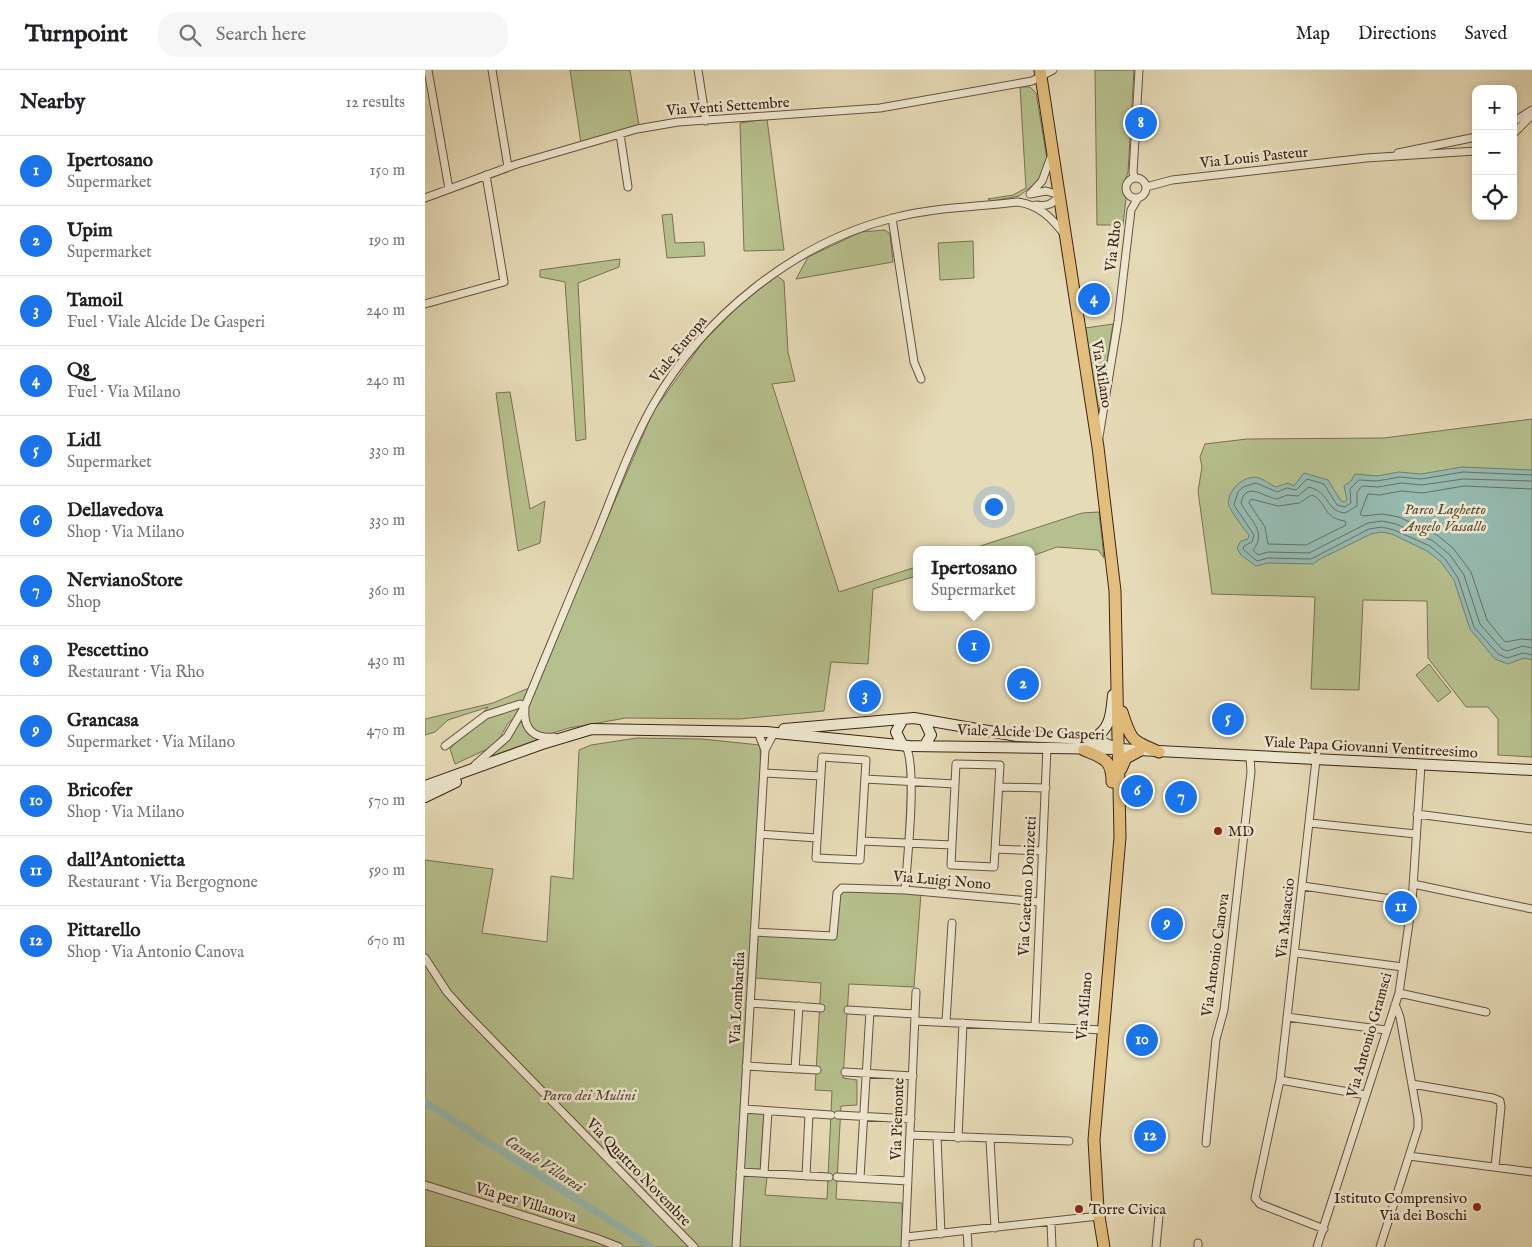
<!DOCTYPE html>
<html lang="en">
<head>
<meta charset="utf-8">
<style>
  :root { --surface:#fff; --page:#f6f6f6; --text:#202124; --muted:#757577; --line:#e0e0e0; --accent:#1a73e8 }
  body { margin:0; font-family:"IM FELL English",serif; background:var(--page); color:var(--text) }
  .controls { position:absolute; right:15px; top:15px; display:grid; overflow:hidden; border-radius:10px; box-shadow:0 2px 8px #0003 }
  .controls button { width:45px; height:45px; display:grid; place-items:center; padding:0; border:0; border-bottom:1px solid var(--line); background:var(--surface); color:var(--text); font:25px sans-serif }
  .you { position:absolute; left:568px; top:436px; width:18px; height:18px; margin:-12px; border:4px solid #fff; border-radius:50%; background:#1a73e8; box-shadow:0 0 0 8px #1a73e833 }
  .badge { display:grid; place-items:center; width:32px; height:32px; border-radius:50%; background:var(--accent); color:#fff; font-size:16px; font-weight:700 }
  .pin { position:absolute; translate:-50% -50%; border:2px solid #fff; box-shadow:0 1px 5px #0006 }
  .popup { position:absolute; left:488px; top:476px; width:122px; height:65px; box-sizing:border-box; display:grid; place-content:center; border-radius:10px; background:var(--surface); filter:drop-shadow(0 1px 4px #0005); font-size:16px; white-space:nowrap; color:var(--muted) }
  .popup b { font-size:19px; color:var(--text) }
  .popup::after { content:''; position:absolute; left:50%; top:100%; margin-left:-10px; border:10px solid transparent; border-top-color:var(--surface) }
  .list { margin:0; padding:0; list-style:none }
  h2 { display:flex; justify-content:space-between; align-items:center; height:65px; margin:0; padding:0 20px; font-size:21px }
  h2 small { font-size:16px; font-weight:400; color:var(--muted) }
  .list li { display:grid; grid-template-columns:32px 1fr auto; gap:15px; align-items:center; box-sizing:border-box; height:70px; padding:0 20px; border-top:1px solid var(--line) }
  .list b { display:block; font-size:19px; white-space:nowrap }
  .list p { margin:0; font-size:16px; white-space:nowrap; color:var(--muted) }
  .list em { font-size:16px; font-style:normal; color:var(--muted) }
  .icon { flex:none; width:28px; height:28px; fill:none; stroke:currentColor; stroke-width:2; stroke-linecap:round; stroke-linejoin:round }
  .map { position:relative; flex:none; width:1107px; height:1177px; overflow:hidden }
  header { display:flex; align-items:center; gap:30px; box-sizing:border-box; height:70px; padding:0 25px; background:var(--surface); border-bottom:1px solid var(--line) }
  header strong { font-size:24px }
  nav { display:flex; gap:28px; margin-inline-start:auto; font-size:18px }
  .search { width:350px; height:45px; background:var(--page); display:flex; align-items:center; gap:12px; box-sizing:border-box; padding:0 18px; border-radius:20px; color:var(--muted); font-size:19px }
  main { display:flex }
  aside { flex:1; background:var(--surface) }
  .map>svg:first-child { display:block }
  .green { fill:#b6c08e; stroke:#787253 }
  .water { fill:#96bbb1; stroke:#717f74 }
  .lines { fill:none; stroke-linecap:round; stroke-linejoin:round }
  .shore { stroke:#687064; stroke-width:1 }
  .canal { stroke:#96bbb1; stroke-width:7 }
  .street-casing { stroke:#655240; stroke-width:9 }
  .secondary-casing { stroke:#3a2418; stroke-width:12 }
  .primary-casing { stroke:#3a2418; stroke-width:13 }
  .street { stroke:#efe8d0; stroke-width:7 }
  .secondary { stroke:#efe8d0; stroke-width:10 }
  .primary { stroke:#e3be7c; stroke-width:11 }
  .poi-dot { fill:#8f2418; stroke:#efe8d0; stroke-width:2 }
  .labels { text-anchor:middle; stroke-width:5; stroke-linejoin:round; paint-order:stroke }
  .street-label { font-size:15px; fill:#3a2418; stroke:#efe8d0 }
  .park-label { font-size:15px; font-style:italic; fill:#594b36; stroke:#efe8d0 }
  .poi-label { font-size:15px; fill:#3a2418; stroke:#efe8d0; text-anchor:start }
  .water-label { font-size:16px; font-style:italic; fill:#514a3e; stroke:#efe8d0 }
</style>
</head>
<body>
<header>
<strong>Turnpoint</strong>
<div class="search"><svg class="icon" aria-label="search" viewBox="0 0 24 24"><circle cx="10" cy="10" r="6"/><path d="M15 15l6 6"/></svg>Search here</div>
<nav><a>Map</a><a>Directions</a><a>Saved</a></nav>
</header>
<main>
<aside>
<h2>Nearby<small>12 results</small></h2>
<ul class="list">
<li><span class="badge">1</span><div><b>Ipertosano</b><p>Supermarket</p></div><em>150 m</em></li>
<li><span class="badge">2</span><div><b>Upim</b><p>Supermarket</p></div><em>190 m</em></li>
<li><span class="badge">3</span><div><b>Tamoil</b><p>Fuel · Viale Alcide De Gasperi</p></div><em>240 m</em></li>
<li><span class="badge">4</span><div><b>Q8</b><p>Fuel · Via Milano</p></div><em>240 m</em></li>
<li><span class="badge">5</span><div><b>Lidl</b><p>Supermarket</p></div><em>330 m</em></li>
<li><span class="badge">6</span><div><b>Dellavedova</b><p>Shop · Via Milano</p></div><em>330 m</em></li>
<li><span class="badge">7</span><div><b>NervianoStore</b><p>Shop</p></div><em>360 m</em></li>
<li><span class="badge">8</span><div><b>Pescettino</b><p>Restaurant · Via Rho</p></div><em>430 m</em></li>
<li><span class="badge">9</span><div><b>Grancasa</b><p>Supermarket · Via Milano</p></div><em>470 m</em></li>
<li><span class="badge">10</span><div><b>Bricofer</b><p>Shop · Via Milano</p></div><em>570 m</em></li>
<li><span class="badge">11</span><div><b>dall'Antonietta</b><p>Restaurant · Via Bergognone</p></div><em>590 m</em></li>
<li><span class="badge">12</span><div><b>Pittarello</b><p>Shop · Via Antonio Canova</p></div><em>670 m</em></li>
</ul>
</aside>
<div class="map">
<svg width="1107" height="1177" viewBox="0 0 1107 1177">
  <rect width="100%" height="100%" fill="#e6dbb7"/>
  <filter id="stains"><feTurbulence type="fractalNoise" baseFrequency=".004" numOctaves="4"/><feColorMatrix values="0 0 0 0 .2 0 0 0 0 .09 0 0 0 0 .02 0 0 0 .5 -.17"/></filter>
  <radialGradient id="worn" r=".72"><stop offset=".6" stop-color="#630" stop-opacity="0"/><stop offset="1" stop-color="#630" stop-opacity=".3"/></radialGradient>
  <path class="green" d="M145,0H205L214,56L156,73Z
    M670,0H709L703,102L698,117L701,128L698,155H672Z
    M595,17H605L611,23L622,89L614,111L594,126L567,131L563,129L588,125L601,118Z
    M342,49L359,180L319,181L315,53Z
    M247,144L250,173L279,172L280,186L242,188L237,145Z
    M460,160L465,164L468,192L371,209L383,187L436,162Z
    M548,171L549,208L515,210L513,173Z
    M195,189L194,197L153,213L161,369L151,371L140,212L115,207V200Z
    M352,206L359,211L363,282L370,311L347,314L414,522L491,497V506L448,519L443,594L406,592L399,641L314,649L201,648L144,658L121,665L113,664L103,654V636L83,653L71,675L30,694L25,679L63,637L23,650L10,662L0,665V649L68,633L111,615L228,342L278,272L315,234Z
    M688,254L675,334L672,337L660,258Z
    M85,322L105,439L120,431L115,473L93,481L71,323Z
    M1107,349V687L1073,685V649L1063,637H1041L1003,588L1002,531L938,530L934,620L886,619L890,527L787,524L773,421L777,397L775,387L780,374L822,369L959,368Z
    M674,442L679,488L673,480L632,477L607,486L606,480H543L657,443Z
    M1004,594L1026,622L1013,632L991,605Z
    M95,650L103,664L117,670L61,691L82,671Z
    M212,668L277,669L335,675L336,708L315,1041L339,1043L335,1105L342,1107L340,1125L402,1129L407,1021L390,1020L396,913L330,908L331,863L410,867L415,825L418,821L496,823L489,917L424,914L418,1008L432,1010V1035L416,1036L411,1129L477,1133L478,1177H0V790L68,799L57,863L122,872L126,806L148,809L154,680L166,675Z"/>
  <path class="water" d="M1037,397L1107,400V590L1099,588L1083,594L1070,589L1045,559L1029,510L1016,492L1002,481L967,464L957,462L946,464L895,489L888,494L843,493L831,496L816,485L812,478L816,471L823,469L824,465C820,461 806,441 804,436C800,422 820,403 834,408C840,410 845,415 851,417L863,413L869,416L879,403L903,410L916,431L919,432L922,430L919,416L926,411L930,404L952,406L974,402L996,404Z"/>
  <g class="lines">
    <path class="shore" d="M1107,405L1038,402L996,409L975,407L952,411L934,410L925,419L926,433L920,437L912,435L899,414L882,409L871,420L862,418L852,422L831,413L818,417L813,422L809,435L829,465L827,472L819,476L818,479L832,491L843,488L886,489L944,459L957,457L969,460L1005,476L1020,489L1033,508L1049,557L1073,584L1082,588L1098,583L1107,585
      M1107,411L1038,409L997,415L976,413L953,417L937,416L932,422V436L920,443C900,441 906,423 884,417L873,426L862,425L852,429C838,427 821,410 816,433C824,450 843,461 828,480L833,485L843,482L884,483L943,453L957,451L971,454L1008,471L1025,485L1039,505L1055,554L1077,579L1082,581L1098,576L1107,578
      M1107,419L1039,416L998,423L976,421L955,425L943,424L935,444L938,446L958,444L974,447L1012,465L1028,478L1046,502L1062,550L1080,572L1097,569L1107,570
      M887,425C902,431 897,448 920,451L921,455L881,475L843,474L840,457L824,433L826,429L853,436L874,433Z"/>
    <path class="canal" d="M0,1032L226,1177"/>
    <g class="street-casing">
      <path id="street" d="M3,0L24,119
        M67,0L83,97
        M273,0L281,51
        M1088,52L1107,40
        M195,64L203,117
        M1088,64L1107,45
        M973,83L1051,67
        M710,108L708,103L714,0
        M701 118a10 10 0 1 1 20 0a10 10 0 1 1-20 0Z
        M721,117L747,110L941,88L1051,81
        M606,123L617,111L626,87
        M605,124L621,121L635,125C628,134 622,137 611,135
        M0,128L92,94L212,59L253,52L455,38L607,11L628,0
        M467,148L489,292L496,309
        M0,234L79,212L61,105
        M674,367L693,251L706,140L713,128
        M100,639C98,659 109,669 129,667
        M333,662L340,680
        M480,675C493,692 482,793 480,820
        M20,676L61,645L95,634L100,636
        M397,687L441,690L435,790L391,788Z
        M891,690L855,1010L830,1128L835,1134L899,1159
        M531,694L575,695L569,797L526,795Z
        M50,695L82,667L100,636C124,579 147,522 171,466C189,422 205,376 228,335C278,247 369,173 468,148C509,137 552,137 593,132C614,135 627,148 639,164
        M339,703L396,706
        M440,709L530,714
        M574,717L621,718
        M992,744L1107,759
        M885,753L991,764
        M335,764L392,768
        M436,771L527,775
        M570,779L618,781
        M988,814L1107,839
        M878,816L987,832
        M329,862L408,866L412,823L417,818L480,820L615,832
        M871,883L978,897
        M0,888L22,922L39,941L269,1177
        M974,923L1061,942
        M325,933L396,938
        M423,940L490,944
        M862,947L961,960
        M490,951L678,960
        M521,952L527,853
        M610,956L622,677
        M321,996L392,1000
        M370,999L374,936
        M420,1002L488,1006
        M855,1010L941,1025
        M987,1014L1068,1028L1075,1031L1076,1037L1070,1097
        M319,1039L406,1045
        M413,1045L486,1049
        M485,1065L644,1071
        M512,1067L516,1164
        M533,1068L538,953
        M565,1070L570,1158
        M781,1073L791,969L799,940L826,702L825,687
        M984,1086L1107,1102
        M315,1102L404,1107
        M339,1103L343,1041
        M381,1106L384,1044
        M412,1107L483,1111
        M435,1108L445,941
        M0,1115L171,1168L194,1177
        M626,1153L627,1177
        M542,1161L543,1177
        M481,1167L674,1146
        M311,1177L340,680L349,663
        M480,1177L491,922
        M731,1177L734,1146
        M773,1177V1173
        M892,1177L974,923L987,832L996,695
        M955,1177L993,1058V1049L975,947L970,934"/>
    </g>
    <g class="secondary-casing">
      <path id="secondary" d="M499,650L506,665L500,675
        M359,659L489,648L592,666L668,669L689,677
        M668,669C686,658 686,645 688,625
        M477,674L471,662L478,649
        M0,716L117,674L167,659L341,662L484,676L694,679L1107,700
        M0,727L31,712"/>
    </g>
    <g class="primary-casing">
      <path id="primary" d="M615,0L673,377L690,521L695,767L669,1070L673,1139
        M697,642C706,671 707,671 734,682
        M659,680C678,688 687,689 687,712
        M696,699L701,688L714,681
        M672,1134L679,1177"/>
    </g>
    <use href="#street" class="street"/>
    <use href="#secondary" class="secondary"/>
    <use href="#primary" class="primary"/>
  </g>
  <g class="poi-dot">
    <circle cx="793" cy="761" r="5"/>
    <circle cx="1052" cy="1137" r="5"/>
    <circle cx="654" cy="1139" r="5"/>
  </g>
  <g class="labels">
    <g class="street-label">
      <text transform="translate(303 36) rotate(-4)" y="5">Via Venti Settembre</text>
      <text transform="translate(829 87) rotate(-6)" y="5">Via Louis Pasteur</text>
      <text transform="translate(688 176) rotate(-83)" y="5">Via Rho</text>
      <text transform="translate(253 279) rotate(-51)" y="5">Viale Europa</text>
      <text transform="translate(677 304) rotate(81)" y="5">Via Milano</text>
      <text transform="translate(606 662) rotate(2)" y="5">Viale Alcide De Gasperi</text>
      <text transform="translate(946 677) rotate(3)" y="5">Viale Papa Giovanni Ventitreesimo</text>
      <text transform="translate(517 810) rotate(5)" y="5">Via Luigi Nono</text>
      <text transform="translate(602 816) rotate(-87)" y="5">Via Gaetano Donizetti</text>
      <text transform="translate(860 848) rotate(-84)" y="5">Via Masaccio</text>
      <text transform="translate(790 885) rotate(-82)" y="5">Via Antonio Canova</text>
      <text transform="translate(312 928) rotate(-87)" y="5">Via Lombardia</text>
      <text transform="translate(659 936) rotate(-85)" y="5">Via Milano</text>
      <text transform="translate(944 965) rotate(-74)" y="5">Via Antonio Gramsci</text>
      <text transform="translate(472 1049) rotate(-88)" y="5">Via Piemonte</text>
      <text transform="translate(214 1102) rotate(46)" y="5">Via Quattro Novembre</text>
      <text transform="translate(101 1132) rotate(17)" y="5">Via per Villanova</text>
    </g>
    <g class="park-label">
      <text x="1020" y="444">Parco Laghetto<tspan x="1020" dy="17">Angelo Vassallo</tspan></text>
      <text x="164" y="1030">Parco dei Mulini</text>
    </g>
    <g class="poi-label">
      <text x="803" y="766">MD</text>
      <text x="1042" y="1133" text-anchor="end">Istituto Comprensivo<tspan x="1042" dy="17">Via dei Boschi</tspan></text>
      <text x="664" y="1144">Torre Civica</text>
    </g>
    <g class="water-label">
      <text transform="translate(120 1093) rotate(33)" y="6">Canale Villoresi</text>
    </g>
  </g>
  <rect width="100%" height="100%" filter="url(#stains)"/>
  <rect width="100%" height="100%" fill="url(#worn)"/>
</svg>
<div class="controls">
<button>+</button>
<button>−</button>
<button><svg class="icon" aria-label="locate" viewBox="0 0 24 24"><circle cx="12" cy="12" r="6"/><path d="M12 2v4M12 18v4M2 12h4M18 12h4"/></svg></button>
</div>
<div class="you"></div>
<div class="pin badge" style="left:549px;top:576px">1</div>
<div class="popup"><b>Ipertosano</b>Supermarket</div>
<div class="pin badge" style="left:598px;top:614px">2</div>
<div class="pin badge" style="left:440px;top:626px">3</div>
<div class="pin badge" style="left:669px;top:229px">4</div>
<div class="pin badge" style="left:803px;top:649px">5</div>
<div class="pin badge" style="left:712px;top:721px">6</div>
<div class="pin badge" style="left:756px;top:727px">7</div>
<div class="pin badge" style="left:716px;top:53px">8</div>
<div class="pin badge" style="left:742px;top:854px">9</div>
<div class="pin badge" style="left:717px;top:970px">10</div>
<div class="pin badge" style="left:976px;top:837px">11</div>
<div class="pin badge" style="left:725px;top:1066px">12</div>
</div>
</main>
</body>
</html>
